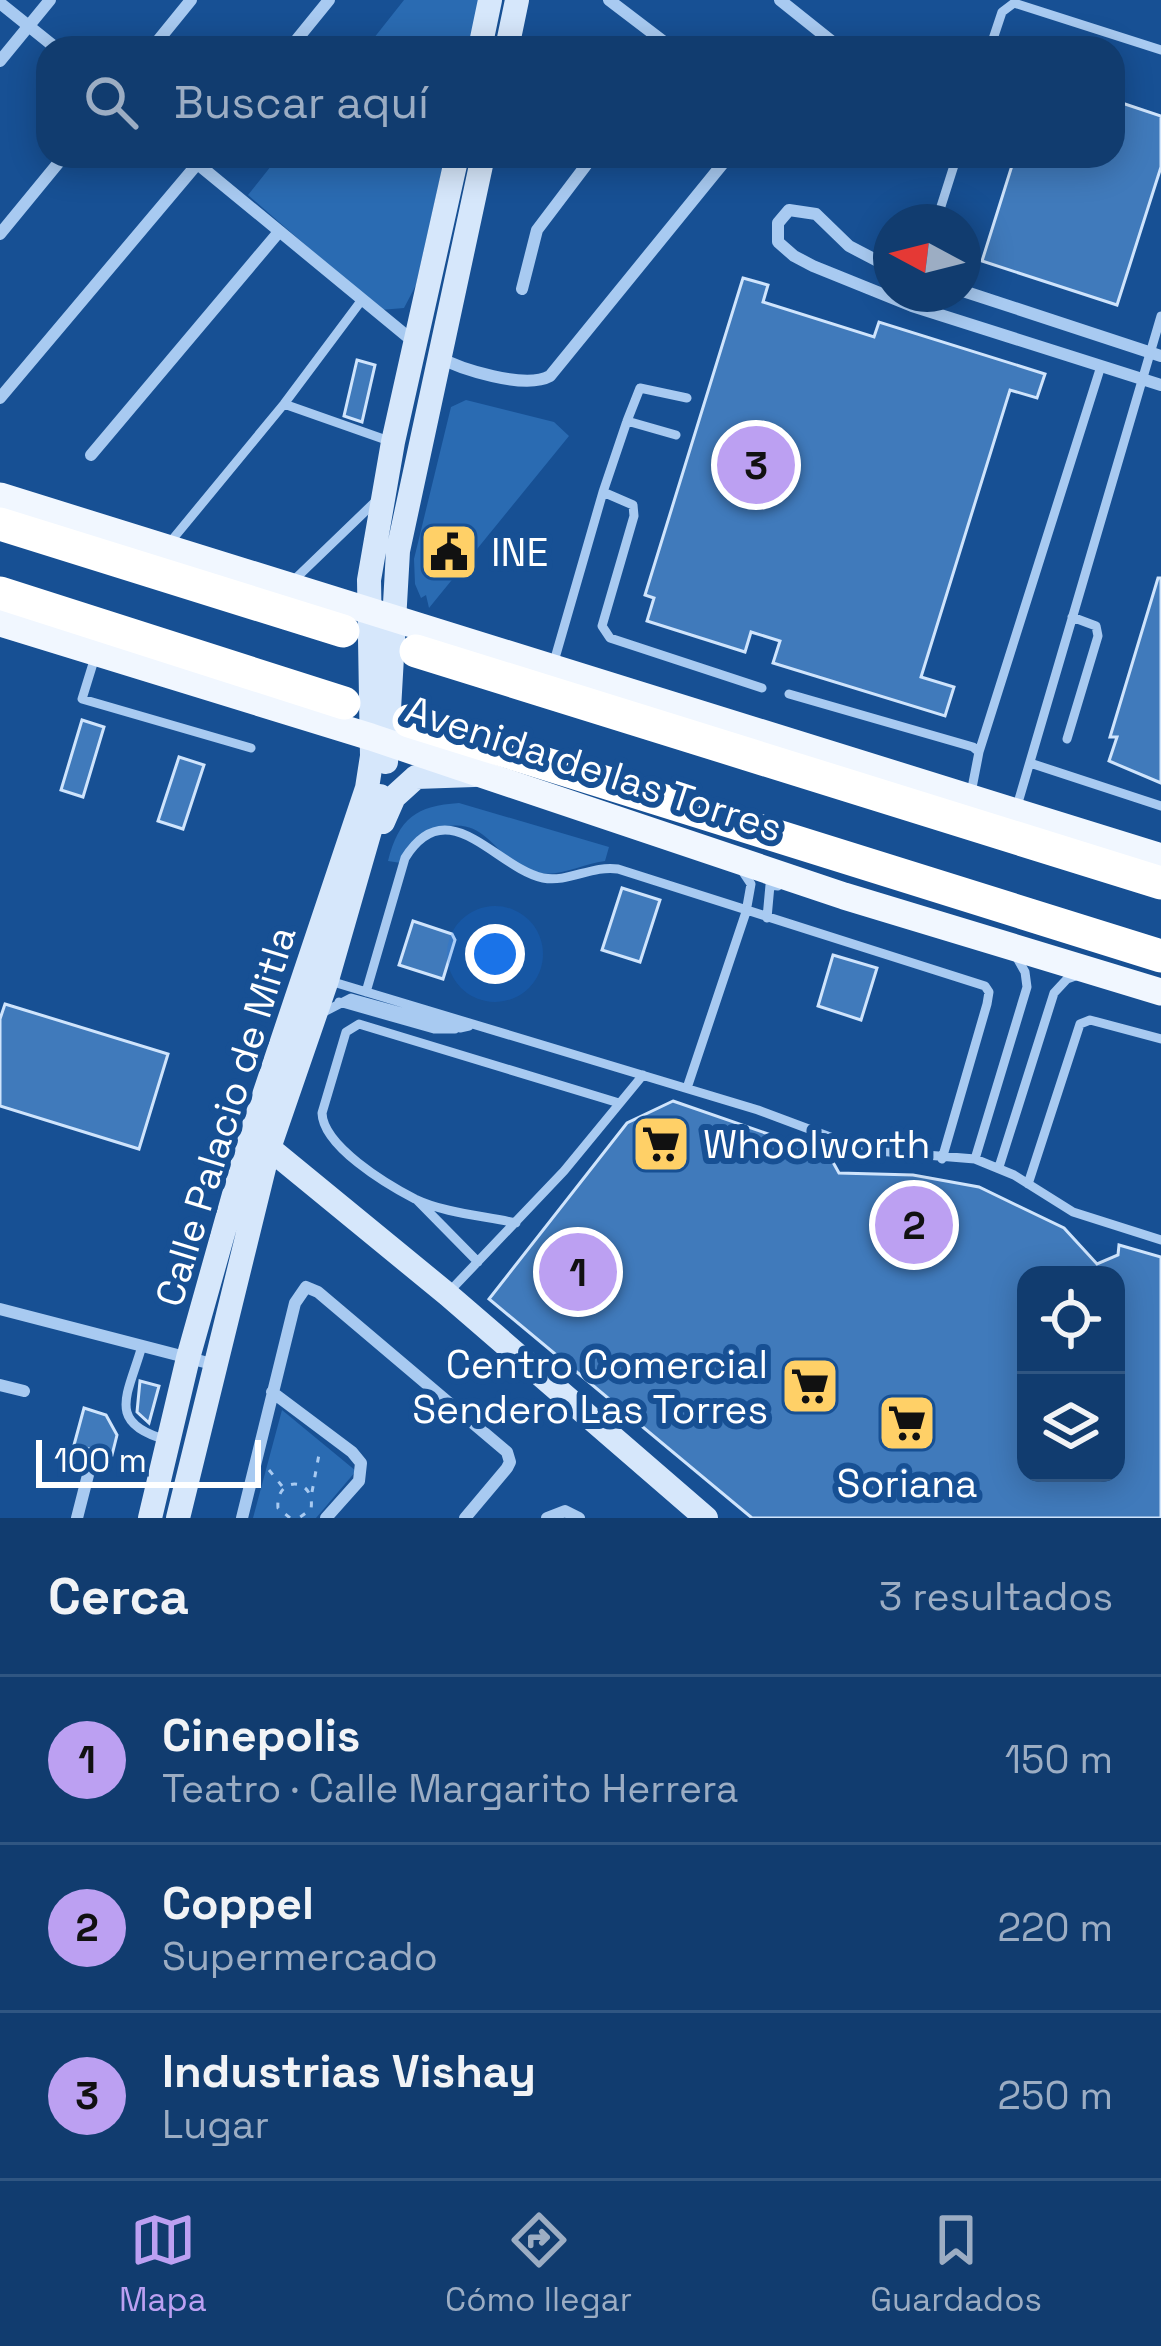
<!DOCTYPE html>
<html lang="es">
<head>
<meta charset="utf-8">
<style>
  :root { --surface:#113c6f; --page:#1a4374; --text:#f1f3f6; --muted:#9cadc3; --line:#305682; --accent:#bca0f2 }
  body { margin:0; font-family:"Space Grotesk",sans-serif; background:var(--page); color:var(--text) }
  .controls { position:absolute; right:36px; bottom:36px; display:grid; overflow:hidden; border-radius:24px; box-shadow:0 6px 30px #0003 }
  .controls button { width:108px; height:108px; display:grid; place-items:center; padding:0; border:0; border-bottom:3px solid var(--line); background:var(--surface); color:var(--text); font:60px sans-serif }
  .compass { position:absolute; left:873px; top:204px; width:108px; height:108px; border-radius:50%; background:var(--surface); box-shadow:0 6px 30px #0003; rotate:277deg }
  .scale { position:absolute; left:36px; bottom:30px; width:225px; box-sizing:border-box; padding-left:12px; border:6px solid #fff; border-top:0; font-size:33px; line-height:42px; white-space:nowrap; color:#fff; -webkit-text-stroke:9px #175094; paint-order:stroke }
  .you { position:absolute; left:495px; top:954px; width:42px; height:42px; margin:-30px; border:9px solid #fff; border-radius:50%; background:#1a73e8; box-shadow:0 0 0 18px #1a73e833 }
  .badge { display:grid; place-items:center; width:78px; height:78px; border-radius:50%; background:var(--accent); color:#111; font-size:39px; font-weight:700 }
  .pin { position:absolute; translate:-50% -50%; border:6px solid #fff; box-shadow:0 3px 12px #0006 }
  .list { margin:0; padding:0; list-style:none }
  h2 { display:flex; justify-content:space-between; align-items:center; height:156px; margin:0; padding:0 48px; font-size:51px }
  h2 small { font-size:39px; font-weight:400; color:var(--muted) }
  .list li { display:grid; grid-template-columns:78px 1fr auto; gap:36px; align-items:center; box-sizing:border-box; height:168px; padding:0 48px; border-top:3px solid var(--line) }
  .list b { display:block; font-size:45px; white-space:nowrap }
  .list p { margin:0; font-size:39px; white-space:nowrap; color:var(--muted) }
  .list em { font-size:39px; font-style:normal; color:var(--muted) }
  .icon { flex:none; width:66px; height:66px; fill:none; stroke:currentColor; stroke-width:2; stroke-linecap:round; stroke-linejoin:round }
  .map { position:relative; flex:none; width:1161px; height:1518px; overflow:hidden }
  .search { position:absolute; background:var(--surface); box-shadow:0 6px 30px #0003; left:36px; right:36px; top:36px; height:132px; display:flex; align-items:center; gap:30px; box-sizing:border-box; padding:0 42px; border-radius:36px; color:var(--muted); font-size:45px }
  .sheet { height:660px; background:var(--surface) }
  nav { display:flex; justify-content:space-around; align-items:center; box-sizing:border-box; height:168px; border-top:3px solid var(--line); background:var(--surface); font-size:33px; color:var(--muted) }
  nav a { display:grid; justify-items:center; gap:6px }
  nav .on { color:var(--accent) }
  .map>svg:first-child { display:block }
  .green { fill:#2a6bb2 }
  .building { fill:#407abb; stroke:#cfe4fc; stroke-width:3; fill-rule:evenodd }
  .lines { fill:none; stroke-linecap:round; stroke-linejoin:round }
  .path { stroke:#a8caf1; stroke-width:3; stroke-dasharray:6 9; stroke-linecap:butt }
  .lane { stroke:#a8caf1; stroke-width:9 }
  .street { stroke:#a8caf1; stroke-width:12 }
  .secondary { stroke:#d6e7fb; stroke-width:24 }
  .primary { stroke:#f1f7ff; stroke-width:27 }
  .highway { stroke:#fff; stroke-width:33 }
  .labels { text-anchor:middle; stroke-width:12; stroke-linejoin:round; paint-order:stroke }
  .poi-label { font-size:39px; fill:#fff; stroke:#175094; text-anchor:start }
  .street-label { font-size:39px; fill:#fff; stroke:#175094 }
</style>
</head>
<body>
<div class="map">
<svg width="1161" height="1518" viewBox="0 0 1161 1518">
  <rect width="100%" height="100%" fill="#175094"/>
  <path class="green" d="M404,0H481L470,48H366Z
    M279,156H445L416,285L404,308L380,310L248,195Z
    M466,400L554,422L569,436L429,608L426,595L421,598L415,584L414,559L451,407Z
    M459,803L609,847L605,861C580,864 557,880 531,871C493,860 486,809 433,831C416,838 408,847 401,863L388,861C399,818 416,806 459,803Z
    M282,1410L356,1471L316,1518H253Z"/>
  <path class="building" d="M1113,100L1161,116V167L1117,305L982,261L1015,156H1113Z
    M743,278L768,285L763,302L874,337L879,322L1045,374L1037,398L1010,390L921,677L954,687L945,716L773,663L780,641L751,632L745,652L647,621L654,598L645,595Z
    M357,360L375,365L362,422L344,416Z
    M1158,578H1161V783L1109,761L1117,737H1110Z
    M82,720L104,727L83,797L61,790Z
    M179,757L204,765L183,829L158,821Z
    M622,888L660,900L640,962L602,950Z
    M413,921L452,934L455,940L443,979L399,965Z
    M833,955L877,968L861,1020L818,1006Z
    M5,1004L168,1054L139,1149L0,1106V1019Z
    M673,1101L829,1155L839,1173L913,1175L979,1187L1064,1228L1097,1264L1118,1255L1119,1245L1161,1257V1518H752L489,1299L627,1123ZM1026,1275H1116V1473H1026Z
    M140,1381L159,1386L149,1423L137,1412Z
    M84,1408L106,1415L117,1435L112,1455L74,1445Z"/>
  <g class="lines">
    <path class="path" d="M269,1470L282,1486
      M312,1492L320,1449
      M290,1518L278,1508C275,1475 316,1477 311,1509L299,1518"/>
    <path class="lane" d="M990,48L1002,12L1014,3L1161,50
      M936,222L957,156
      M284,404L392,442
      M627,421L640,388L687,398
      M676,435L627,421L603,492L633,505L634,516L602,626L610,638L762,688
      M167,546L284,404L361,301
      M294,580L377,500
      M95,657L82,699L251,748
      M553,665L603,492
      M789,694L973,747L979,752L971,793
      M1067,739L1098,636L1096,626L1072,617
      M979,752L1101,366
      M1030,763L1161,806
      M1017,806L1161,316
      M767,918L770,885L778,886
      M330,981L758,1110L865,1150L975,1159L1014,1175L1073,1212L1161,1240
      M366,992L405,858C448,789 496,868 543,878C568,883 592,865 618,869L985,986L989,992L987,1004L942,1159
      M339,1002L434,1029H455
      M320,1014L351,998L460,1028L469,1026
      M687,1088L746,912L751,884L743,872
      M975,1159L1027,987L1025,972L1016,956
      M999,1167L1054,993L1067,979L1081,974
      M1028,1184L1080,1024L1090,1020L1161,1039
      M417,1200L478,1262
      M516,1223C485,1216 444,1213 415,1199C386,1184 323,1146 322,1113L346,1032L359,1024L619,1103
      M447,1294L564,1171L643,1075
      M142,1346C128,1395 105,1423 167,1440"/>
    <path class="street" d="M609,0L672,48
      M780,0L840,48
      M0,3L56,48
      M152,48L191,0
      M290,48L329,0
      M0,61L50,0
      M188,156L414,342
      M0,234L64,156
      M891,268L849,246L816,214L789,210L778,223V242L794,256L813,266L912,306L1161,385
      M522,289L537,230L593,156
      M963,291L1161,356
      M436,356C460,369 525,390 550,376L729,156
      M0,398L204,156
      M91,455L278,233
      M0,1309L216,1365
      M0,1385L24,1391
      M272,1392L352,1452L361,1463L359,1481L326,1518
      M77,1518L88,1475
      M242,1518L295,1303L306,1287L318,1292L507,1452L510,1462L507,1468L465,1518
      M547,1518L565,1511L579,1518"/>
    <path class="secondary" d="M480,48L490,0
      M507,48L517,0
      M386,762L398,551L483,156
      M383,822L394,797L416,777L474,775
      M258,1139L447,1294L706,1518
      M150,1518L188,1358L251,1134L367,788L372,756L369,580L393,442L457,156
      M178,1518L269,1148L327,980L380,796"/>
    <path class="primary" d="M0,496L1161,857
      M0,623L371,737L844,896L1161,992"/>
    <path class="highway" d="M0,524L343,631
      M0,593L344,703
      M416,651L1161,883
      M409,721L1161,956"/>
  </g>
  <defs>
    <g id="civic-square" transform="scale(3)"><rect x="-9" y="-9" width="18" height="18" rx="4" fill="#ffd067" stroke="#175094"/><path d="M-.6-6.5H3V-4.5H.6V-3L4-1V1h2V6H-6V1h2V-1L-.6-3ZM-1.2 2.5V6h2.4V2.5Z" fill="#111"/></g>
    <g id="supermarket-square" transform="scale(3)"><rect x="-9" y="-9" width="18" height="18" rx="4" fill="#ffd067" stroke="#175094"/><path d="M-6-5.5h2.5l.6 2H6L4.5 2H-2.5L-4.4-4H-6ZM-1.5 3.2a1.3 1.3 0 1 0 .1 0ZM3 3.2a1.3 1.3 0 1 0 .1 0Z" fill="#111"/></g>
  </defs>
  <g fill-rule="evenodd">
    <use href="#civic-square" x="449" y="552"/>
    <use href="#supermarket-square" x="661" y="1144"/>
    <use href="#supermarket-square" x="810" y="1386"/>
    <use href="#supermarket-square" x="907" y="1423"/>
  </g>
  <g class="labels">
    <g class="poi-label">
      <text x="491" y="566">INE</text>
      <text x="703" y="1158">Whoolworth</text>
      <text x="768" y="1378" text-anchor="end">Centro Comercial<tspan x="768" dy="45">Sendero Las Torres</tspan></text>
      <text x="907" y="1497" text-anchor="middle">Soriana</text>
    </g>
    <g class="street-label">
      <text transform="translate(594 768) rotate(18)" y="14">Avenida de las Torres</text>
      <text transform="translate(225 1116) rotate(-73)" y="14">Calle Palacio de Mitla</text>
    </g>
  </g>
</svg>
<div class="controls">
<button><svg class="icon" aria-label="locate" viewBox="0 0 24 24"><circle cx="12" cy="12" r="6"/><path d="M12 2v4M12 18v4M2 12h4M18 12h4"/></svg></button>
<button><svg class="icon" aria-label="layers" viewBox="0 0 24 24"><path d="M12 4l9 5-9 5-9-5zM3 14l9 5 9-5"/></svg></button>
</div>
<svg class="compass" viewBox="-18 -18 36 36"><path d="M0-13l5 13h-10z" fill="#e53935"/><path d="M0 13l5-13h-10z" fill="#9cadc3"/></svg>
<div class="scale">100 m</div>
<div class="you"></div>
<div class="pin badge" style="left:578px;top:1272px">1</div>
<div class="pin badge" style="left:914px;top:1225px">2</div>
<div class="pin badge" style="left:756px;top:465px">3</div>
<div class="search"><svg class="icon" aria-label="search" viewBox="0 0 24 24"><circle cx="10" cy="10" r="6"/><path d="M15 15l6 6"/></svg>Buscar aquí</div>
</div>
<section class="sheet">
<h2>Cerca<small>3 resultados</small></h2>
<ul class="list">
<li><span class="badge">1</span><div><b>Cinepolis</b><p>Teatro · Calle Margarito Herrera</p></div><em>150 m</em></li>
<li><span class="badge">2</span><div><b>Coppel</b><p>Supermercado</p></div><em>220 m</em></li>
<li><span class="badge">3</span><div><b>Industrias Vishay</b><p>Lugar</p></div><em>250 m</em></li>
</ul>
</section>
<nav>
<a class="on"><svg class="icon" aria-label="map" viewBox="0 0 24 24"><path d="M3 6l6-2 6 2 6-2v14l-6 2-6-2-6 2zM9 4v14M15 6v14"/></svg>Mapa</a>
<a><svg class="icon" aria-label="directions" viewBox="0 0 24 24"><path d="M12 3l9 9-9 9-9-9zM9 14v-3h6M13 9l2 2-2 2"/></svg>Cómo llegar</a>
<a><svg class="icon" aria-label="saved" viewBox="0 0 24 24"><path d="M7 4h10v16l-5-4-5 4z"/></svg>Guardados</a>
</nav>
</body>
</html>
